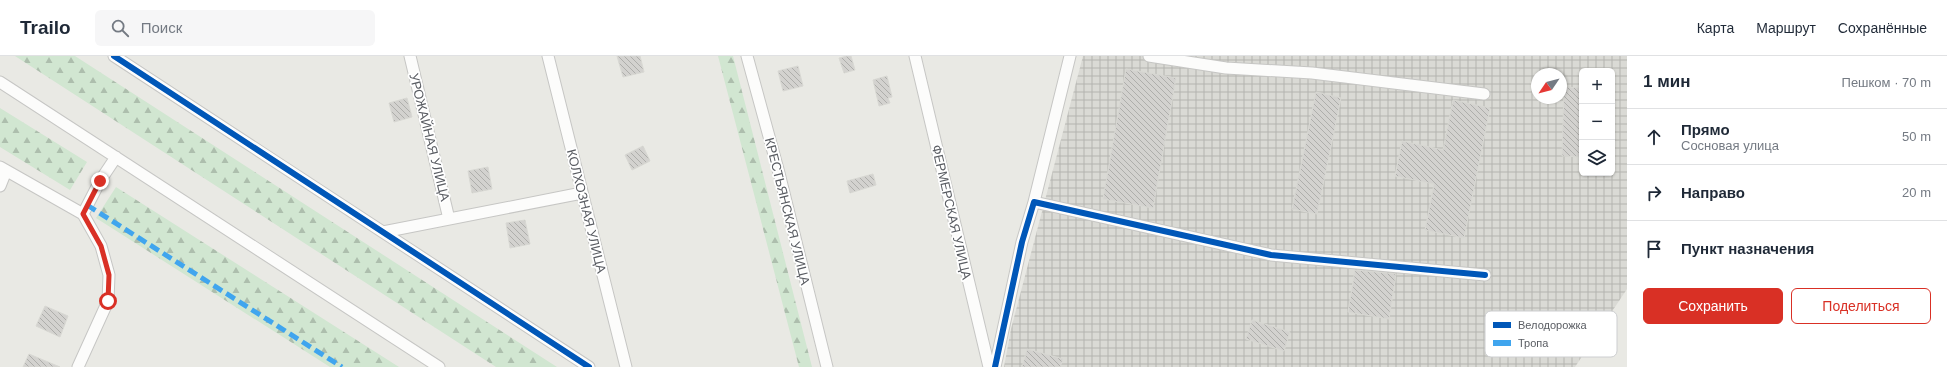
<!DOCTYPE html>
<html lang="ru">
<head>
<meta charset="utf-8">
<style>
  :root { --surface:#fff; --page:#f6f6f7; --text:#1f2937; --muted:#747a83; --line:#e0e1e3; --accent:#d93025 }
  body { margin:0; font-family:Arial,sans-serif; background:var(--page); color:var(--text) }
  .controls { position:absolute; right:12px; top:12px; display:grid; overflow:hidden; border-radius:6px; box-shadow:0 1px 3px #0004 }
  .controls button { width:36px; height:36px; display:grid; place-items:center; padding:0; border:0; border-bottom:1px solid var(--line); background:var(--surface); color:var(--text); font:20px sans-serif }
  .compass { position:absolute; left:1531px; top:12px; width:36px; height:36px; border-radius:50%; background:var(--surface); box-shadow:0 1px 3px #0004; rotate:235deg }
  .stop { position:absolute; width:12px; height:12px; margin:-9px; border:3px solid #d93025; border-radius:50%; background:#fff }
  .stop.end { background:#d93025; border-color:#fff; box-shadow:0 1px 4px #0008 }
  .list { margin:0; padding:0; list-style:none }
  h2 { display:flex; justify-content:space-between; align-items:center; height:52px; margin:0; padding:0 16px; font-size:17px }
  h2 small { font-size:13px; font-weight:400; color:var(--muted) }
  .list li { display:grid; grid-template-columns:26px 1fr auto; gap:12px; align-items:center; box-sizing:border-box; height:56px; padding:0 16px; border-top:1px solid var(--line) }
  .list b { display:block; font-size:15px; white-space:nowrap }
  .list p { margin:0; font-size:13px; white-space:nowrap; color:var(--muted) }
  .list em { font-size:13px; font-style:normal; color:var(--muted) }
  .actions { display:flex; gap:8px; padding:12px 16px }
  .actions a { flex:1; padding:9px 0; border:1px solid var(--accent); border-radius:6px; text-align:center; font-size:14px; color:var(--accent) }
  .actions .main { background:var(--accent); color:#fff }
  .icon { flex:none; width:22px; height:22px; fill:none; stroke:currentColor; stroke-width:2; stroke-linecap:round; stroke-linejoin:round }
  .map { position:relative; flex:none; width:1627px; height:311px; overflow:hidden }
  header { display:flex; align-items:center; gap:24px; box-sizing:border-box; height:56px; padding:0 20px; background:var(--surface); border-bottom:1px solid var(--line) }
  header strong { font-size:19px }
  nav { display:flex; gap:22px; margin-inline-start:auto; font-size:14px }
  .search { width:280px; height:36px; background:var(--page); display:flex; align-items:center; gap:10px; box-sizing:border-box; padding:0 14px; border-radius:6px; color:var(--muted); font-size:15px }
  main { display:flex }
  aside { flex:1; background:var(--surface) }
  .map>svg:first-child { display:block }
  .industrial { fill:url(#industrial-grid); fill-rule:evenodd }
  .forest { fill:url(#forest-firs) }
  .building { fill:url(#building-back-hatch); stroke:#d8d8d3 }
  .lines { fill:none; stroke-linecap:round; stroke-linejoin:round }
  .minor-casing { stroke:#c6c6c4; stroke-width:13 }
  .minor { stroke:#fcfcfb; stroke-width:11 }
  .quiet { stroke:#40a5ee; stroke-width:5; stroke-dasharray:10 5; stroke-linecap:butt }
  .cycleway-casing { stroke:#fff; stroke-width:8 }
  .cycleway { stroke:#0057b8; stroke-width:6 }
  .route { stroke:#d93025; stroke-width:5 }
  .labels { text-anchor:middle; stroke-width:3.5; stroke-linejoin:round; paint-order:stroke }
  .street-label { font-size:13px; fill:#595c62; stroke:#fff }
  .key { fill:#fff; stroke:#cdced0; stroke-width:1 }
  .key-label { font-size:11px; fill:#595c62 }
</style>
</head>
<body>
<header>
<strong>Trailo</strong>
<div class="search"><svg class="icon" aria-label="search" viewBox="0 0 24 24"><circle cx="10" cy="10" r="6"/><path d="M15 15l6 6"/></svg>Поиск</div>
<nav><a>Карта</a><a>Маршрут</a><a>Сохранённые</a></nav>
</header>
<main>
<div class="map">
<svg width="1627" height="311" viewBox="0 0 1627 311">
  <defs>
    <pattern id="industrial-grid" width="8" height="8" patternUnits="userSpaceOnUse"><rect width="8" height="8" fill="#dadad5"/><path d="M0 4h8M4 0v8" fill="none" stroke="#b4b4b0"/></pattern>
    <pattern id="forest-firs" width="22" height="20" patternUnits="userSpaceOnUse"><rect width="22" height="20" fill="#d1e6d1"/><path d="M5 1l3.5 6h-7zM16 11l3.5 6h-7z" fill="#adbead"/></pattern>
    <pattern id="building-back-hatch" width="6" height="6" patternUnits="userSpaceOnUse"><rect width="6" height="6" fill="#d3d2cf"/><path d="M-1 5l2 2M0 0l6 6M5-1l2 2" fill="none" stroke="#aeaeab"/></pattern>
  </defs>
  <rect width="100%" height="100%" fill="#e9e9e4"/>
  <path class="industrial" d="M1083,0H1627V233L1575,311H1004L1011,273ZM1582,15H1612V117H1582ZM1537,18H1561V42H1537Z"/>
  <path class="forest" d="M15,0H75L557,311H496Z
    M718,0H733L812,311H799Z
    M0,52L87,106L70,134L0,91Z
    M116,131L399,311H330L96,162Z"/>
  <path class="building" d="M617,0H640L644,16L623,21Z
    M847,0H851L855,14L844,17L839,2Z
    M798,10L803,30L783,35L778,15Z
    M1126,13L1176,22L1153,152L1103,143Z
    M887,20L892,41L888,42L890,47L879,50L873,24Z
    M1564,31L1582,32V101L1562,100Z
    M1316,36L1341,42L1317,158L1292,153Z
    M407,42L412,61L394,66L389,47Z
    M1453,44L1490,52L1464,182L1425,174L1434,128L1395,120L1402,85L1443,94Z
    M643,90L650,105L632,114L625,99Z
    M488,111L492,133L472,137L468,115Z
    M873,118L876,129L850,137L847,125Z
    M525,164L530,188L510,192L506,167Z
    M1355,214L1396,218L1389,263L1348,256Z
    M45,250L68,260L60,281L36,270Z
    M1252,264L1290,276L1284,295L1246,283Z
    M1027,293L1063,303L1060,311H1022Z
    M29,298L60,311H23Z"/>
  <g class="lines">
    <g class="minor-casing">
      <path id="minor" d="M114,0L589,311
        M410,0L449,163
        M548,0L626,311
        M747,0L779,117L827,311
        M915,0L989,311
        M1149,0L1226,12L1312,17L1484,38
        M0,26L439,311
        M0,111L83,158
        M0,130L6,115
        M1034,146L1070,0
        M83,158L100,125L116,101
        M383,176L582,137
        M78,311L108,245L109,219L101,190L83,158
        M995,311L1022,186L1034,146L1271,199L1485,219"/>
    </g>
    <use href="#minor" class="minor"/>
    <path class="quiet" d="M87,149L342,311"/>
    <g class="cycleway-casing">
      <path id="cycleway" d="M114,0L589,311
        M995,311L1022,186L1034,146L1271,199L1485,219"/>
    </g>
    <use href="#cycleway" class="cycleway"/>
  </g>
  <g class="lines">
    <path class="route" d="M100,125L83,158L101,190L109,219L108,245"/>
  </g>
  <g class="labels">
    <g class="street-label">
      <text transform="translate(430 81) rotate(76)" y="5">УРОЖАЙНАЯ УЛИЦА</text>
      <text transform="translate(587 155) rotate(76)" y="5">КОЛХОЗНАЯ УЛИЦА</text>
      <text transform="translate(788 155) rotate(76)" y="5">КРЕСТЬЯНСКАЯ УЛИЦА</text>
      <text transform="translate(952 156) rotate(77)" y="5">ФЕРМЕРСКАЯ УЛИЦА</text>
    </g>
  </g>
  <rect x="1485" y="255" width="132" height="46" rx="6" class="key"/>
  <rect x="1493" y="266" width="18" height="6" fill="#0057b8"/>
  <rect x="1493" y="284" width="18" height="6" fill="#40a5ee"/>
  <g class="key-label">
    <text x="1518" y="273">Велодорожка</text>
    <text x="1518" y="291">Тропа</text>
  </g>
</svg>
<div class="controls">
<button>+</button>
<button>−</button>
<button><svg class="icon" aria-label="layers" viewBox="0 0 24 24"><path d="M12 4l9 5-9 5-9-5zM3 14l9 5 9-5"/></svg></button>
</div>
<svg class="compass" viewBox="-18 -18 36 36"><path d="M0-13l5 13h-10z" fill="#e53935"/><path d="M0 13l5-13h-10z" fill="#747a83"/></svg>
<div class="stop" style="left:108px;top:245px"></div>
<div class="stop end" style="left:100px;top:125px"></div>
</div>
<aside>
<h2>1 мин<small>Пешком · 70 m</small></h2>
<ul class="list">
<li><svg class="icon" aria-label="ahead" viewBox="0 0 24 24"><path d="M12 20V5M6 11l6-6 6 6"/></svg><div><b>Прямо</b><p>Сосновая улица</p></div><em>50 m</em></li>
<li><svg class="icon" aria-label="right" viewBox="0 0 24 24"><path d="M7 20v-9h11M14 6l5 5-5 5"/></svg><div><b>Направо</b></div><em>20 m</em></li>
<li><svg class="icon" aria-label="arrive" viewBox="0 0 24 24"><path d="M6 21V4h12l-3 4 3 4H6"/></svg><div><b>Пункт назначения</b></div></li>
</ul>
<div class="actions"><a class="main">Сохранить</a><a>Поделиться</a></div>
</aside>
</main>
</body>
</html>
